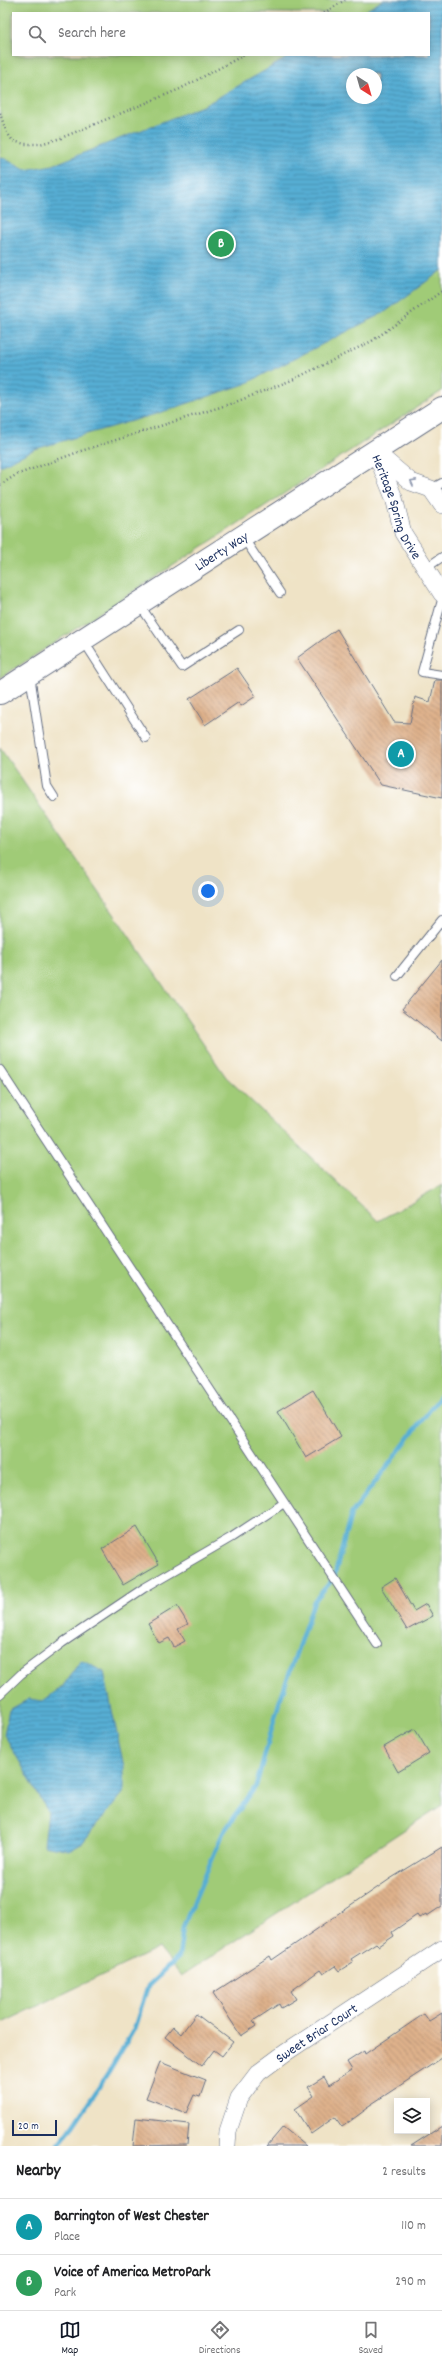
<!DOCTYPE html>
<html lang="en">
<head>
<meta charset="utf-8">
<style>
  :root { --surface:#fff; --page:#f6f6f6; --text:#202124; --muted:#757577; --line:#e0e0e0; --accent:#111827 }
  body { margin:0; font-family:Dekko,sans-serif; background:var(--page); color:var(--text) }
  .controls { position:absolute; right:12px; bottom:12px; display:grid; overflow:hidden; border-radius:0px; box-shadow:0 2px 10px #0003 }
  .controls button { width:36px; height:36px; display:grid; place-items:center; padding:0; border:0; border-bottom:1px solid var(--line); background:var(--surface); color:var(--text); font:20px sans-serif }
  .compass { position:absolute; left:346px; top:68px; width:36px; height:36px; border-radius:50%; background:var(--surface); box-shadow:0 2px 10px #0003; rotate:143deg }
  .scale { position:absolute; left:12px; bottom:10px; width:45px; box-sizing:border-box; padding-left:4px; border:2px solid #1b2f5e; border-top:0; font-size:11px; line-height:14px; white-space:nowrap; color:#1b2f5e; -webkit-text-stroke:3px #fff; paint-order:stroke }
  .you { position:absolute; left:208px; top:891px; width:14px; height:14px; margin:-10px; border:3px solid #fff; border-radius:50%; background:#1a73e8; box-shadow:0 0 0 6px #1a73e833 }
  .badge { display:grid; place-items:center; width:26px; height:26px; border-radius:50%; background:var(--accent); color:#fff; font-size:13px; font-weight:700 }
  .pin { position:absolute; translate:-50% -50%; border:2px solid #fff; box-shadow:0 1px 4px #0006 }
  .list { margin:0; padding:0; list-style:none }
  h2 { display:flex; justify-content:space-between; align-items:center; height:52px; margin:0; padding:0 16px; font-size:17px }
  h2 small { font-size:13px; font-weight:400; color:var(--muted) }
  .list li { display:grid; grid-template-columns:26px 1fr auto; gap:12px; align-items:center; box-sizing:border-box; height:56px; padding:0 16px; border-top:1px solid var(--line) }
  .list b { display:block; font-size:15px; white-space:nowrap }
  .list p { margin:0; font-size:13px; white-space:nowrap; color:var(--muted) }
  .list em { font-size:13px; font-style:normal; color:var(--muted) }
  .icon { flex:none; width:22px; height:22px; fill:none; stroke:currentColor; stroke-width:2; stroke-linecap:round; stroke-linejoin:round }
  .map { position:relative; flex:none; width:442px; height:2146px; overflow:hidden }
  .search { position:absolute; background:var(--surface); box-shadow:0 2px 10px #0003; left:12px; right:12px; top:12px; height:44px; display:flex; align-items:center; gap:10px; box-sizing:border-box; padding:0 14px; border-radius:0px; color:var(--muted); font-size:15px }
  .sheet { height:164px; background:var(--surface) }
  nav { display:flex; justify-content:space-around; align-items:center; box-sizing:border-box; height:56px; border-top:1px solid var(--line); background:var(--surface); font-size:11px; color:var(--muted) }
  nav a { display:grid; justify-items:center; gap:2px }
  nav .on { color:var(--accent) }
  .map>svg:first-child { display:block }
  .green { fill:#a0cb77; stroke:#5e7d6a; fill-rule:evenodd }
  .water { fill:url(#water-rules); stroke:#396e99; fill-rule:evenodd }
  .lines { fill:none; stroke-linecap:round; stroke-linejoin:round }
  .stream { stroke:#57aed4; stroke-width:4.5 }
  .building { fill:url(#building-back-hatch) }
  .service-casing { stroke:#656e82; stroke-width:10 }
  .minor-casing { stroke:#656e82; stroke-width:18 }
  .secondary-casing { stroke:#656e82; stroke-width:24 }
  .path { stroke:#656e82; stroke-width:2.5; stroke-dasharray:1 3; stroke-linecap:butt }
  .service { stroke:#fff; stroke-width:8 }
  .minor { stroke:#fff; stroke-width:17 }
  .secondary { stroke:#fff; stroke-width:22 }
  .oneway { stroke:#8d97ae }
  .labels { text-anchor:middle; stroke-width:3.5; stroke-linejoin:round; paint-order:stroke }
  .street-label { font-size:14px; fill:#1b2f5e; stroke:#fff }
</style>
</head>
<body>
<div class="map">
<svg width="442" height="2146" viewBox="0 0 442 2146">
  <defs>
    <pattern id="water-rules" width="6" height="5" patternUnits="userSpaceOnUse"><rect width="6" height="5" fill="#57aed4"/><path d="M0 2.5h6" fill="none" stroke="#478eaf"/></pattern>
    <pattern id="building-back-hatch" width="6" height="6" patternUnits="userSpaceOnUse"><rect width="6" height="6" fill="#deb18b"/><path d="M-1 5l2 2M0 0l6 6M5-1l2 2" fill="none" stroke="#b39075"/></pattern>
  </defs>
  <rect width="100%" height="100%" fill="#fff"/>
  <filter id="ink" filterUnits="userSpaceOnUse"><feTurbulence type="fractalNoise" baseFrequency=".025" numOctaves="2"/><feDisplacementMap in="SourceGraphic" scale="8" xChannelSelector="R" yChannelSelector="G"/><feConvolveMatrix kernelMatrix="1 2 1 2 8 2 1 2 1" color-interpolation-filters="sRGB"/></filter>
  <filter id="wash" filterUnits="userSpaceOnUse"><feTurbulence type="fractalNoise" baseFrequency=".012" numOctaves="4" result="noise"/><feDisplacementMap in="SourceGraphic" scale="16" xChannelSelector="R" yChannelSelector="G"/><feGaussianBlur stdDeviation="0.9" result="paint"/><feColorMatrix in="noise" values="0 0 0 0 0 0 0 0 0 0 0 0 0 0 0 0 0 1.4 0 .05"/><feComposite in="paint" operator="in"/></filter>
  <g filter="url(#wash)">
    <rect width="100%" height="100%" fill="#efe3c6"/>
    <path class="green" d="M0,0H442V391L0,678ZM13,13H429V55H13ZM352,74H376V98H352Z
      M0,748L226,1077L378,1221L442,1185V1805L181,1976L159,1948L0,2024Z"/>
    <path class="water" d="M383,0H442V270L385,312L245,384L159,413L35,449L0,466V156L25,170L53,165L205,105L292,55H429V13H362ZM352,74H376V98H352Z
      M81,1660L104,1672L124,1767V1792L83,1842L69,1850L44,1845L48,1812L4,1734L9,1710L29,1699L43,1701L63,1686Z"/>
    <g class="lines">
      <path class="stream" d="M57,2146L69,2132L109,2072L134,2029L148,1986L179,1957L183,1927L223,1833L256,1786L279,1703L314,1601L334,1578L351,1514L442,1394"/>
    </g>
    <g id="blocks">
      <path class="building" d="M337,629L394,722L410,723L415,697L430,702L435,680H442V798L381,785L297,658Z
        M237,668L256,696L241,706L239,702L205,725L189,699Z
        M442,960V1041L402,1009Z
        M313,1390L341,1437L306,1458L278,1411Z
        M137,1527L159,1564L123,1585L102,1549Z
        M395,1578L414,1611L426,1604L433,1616L407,1630L381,1587Z
        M177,1606L188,1624L178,1629L185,1641L174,1647L169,1638L159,1643L148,1624Z
        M415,1729L429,1753L398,1772L384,1747Z
        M442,1847V1906L427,1916L426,1914L419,1918L417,1915L392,1932L394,1936L379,1946L376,1943L351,1959L353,1962L339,1971L335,1966L323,1974L320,1970L291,1991L296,1999L281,2008L279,2004L253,2021L256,2026L241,2036L213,1993L270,1956L272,1960L390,1879Z
        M442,2013V2058L367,2107L368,2108L342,2127L335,2117L311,2134L295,2109L314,2096L308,2087L324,2077L329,2085L352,2070L347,2062L364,2051L365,2054L424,2014L429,2021Z
        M196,2014L233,2042L222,2056L214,2050L202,2066L165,2037L173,2027L181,2034Z
        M160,2062L206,2080L200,2097L194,2095L186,2113L146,2098Z
        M136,2118L189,2124L187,2145L133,2146Z
        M442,2126V2146H411Z
        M283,2127L306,2146H267Z"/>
    </g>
  </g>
  <g filter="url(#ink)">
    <use href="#blocks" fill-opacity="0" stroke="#656e82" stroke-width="1"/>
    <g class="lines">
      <g class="service-casing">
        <path id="service" d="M431,489L442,483
          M243,537L280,593
          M426,568L442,557
          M442,600L422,672L442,675
          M139,604L182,667L239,630
          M83,640L146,738
          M30,675L47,786L54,797
          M397,976L442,920
          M0,1070L377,1644
          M0,1694L21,1674L62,1643L144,1588L232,1537L284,1503"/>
      </g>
      <g class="minor-casing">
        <g id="minor">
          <path id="s1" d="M375,451L394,498L403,533L442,594"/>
          <path d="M378,454L411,482L431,489L442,505"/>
          <path id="s2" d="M227,2146L228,2131L239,2098L258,2073L285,2053L442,1949"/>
        </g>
      </g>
      <g class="secondary-casing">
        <g id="secondary">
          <path id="s3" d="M0,693L442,408"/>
        </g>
      </g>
      <path class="path" d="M324,13L345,0
        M0,113L6,131L13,141L25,144H40L61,138L180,89L244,55
        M0,485L16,475L81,451L233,403L292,380L372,341L442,291"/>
      <use href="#service" class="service"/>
      <use href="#minor" class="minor"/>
      <use href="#secondary" class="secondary"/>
    </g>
    <defs><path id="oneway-chevron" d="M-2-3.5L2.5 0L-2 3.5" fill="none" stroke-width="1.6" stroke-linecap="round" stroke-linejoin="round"/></defs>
    <use class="oneway" href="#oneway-chevron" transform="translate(413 482) rotate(-152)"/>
  </g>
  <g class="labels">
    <g class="street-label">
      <text dy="5" stroke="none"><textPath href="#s1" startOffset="60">Heritage Spring Drive</textPath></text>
      <text dy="5" stroke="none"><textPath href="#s3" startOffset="263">Liberty Way</textPath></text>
      <text dy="5" stroke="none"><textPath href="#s2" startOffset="152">Sweet Briar Court</textPath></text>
    </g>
  </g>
</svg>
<div class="controls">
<button><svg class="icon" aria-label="layers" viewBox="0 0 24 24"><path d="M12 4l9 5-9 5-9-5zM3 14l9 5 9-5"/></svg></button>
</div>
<svg class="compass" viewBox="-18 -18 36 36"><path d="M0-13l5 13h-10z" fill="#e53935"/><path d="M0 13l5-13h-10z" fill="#757577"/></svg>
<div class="scale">20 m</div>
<div class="you"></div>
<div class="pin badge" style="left:401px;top:754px;background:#0f9aa8">A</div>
<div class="pin badge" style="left:221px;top:244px;background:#2e9e5b">B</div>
<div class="search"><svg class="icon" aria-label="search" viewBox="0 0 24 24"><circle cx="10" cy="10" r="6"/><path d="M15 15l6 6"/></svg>Search here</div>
</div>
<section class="sheet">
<h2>Nearby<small>2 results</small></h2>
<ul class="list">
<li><span class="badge" style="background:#0f9aa8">A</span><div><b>Barrington of West Chester</b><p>Place</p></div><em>110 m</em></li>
<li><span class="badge" style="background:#2e9e5b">B</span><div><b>Voice of America MetroPark</b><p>Park</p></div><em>290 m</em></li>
</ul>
</section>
<nav>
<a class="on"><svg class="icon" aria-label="map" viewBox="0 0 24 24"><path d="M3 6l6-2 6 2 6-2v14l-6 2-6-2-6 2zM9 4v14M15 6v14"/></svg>Map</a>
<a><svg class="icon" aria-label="directions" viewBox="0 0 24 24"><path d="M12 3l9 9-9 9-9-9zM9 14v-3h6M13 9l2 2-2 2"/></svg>Directions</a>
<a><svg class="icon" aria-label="saved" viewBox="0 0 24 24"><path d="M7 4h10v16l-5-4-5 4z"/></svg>Saved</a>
</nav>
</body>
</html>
